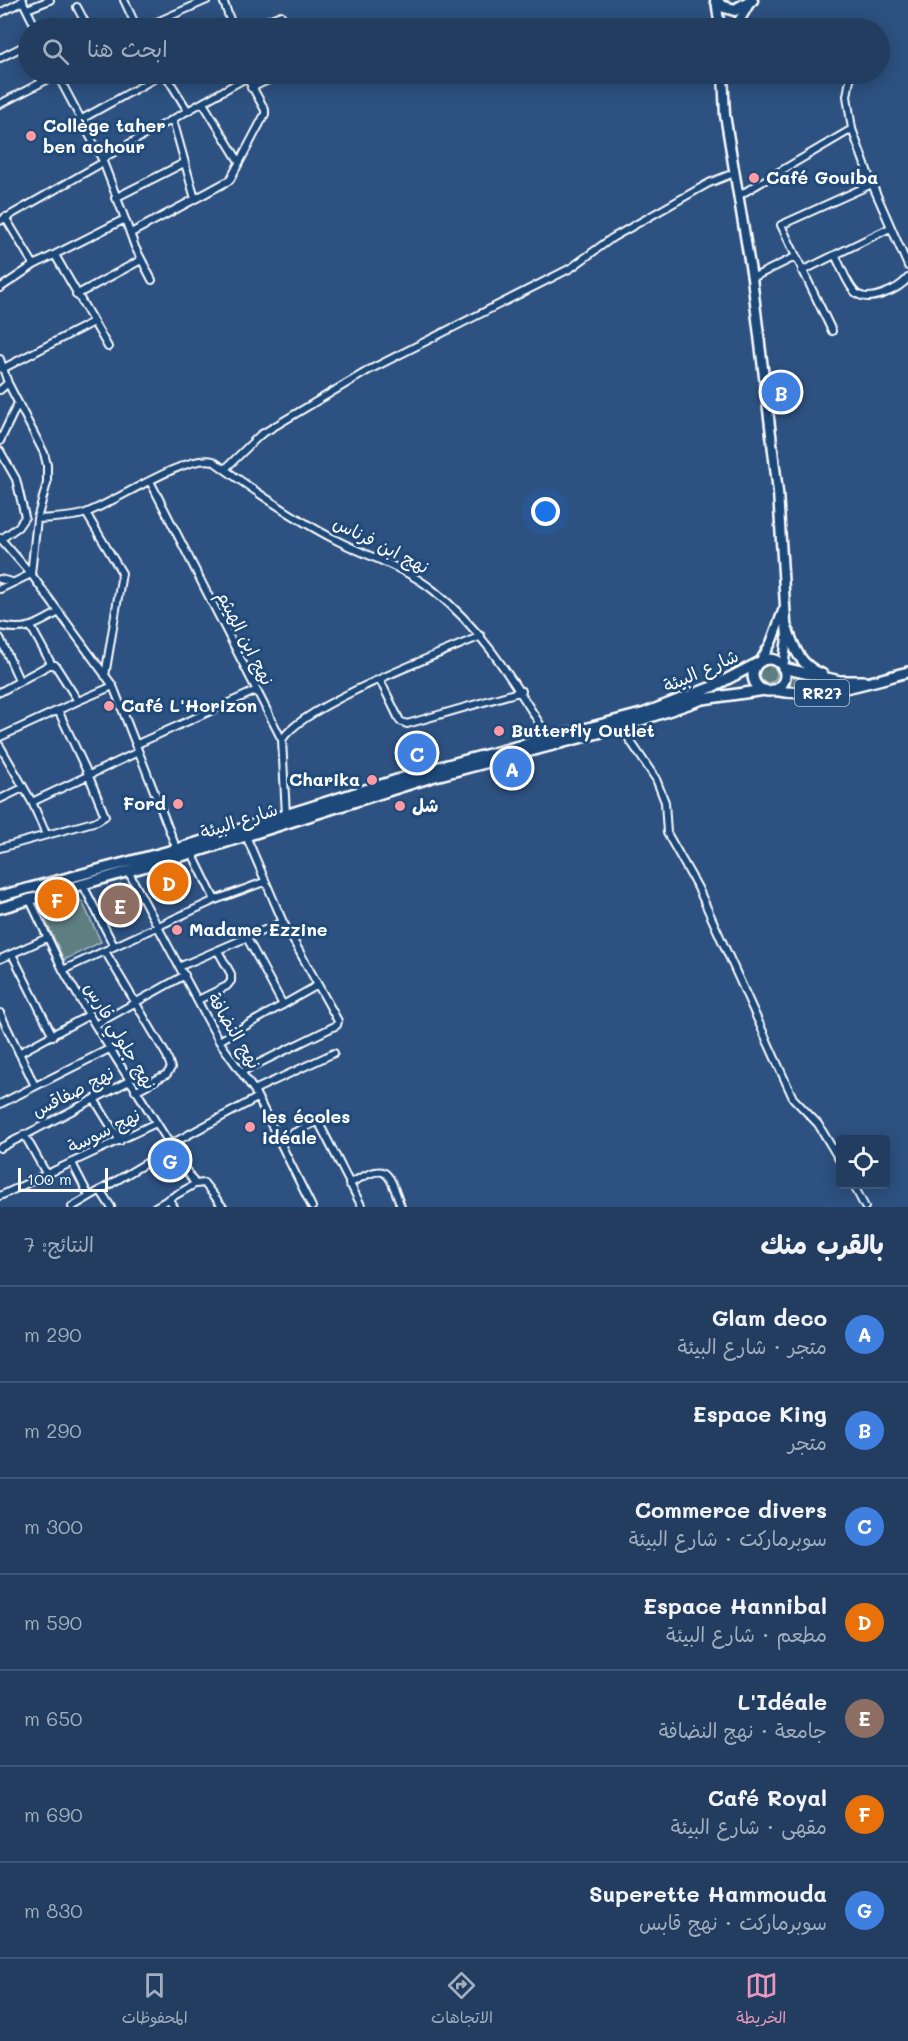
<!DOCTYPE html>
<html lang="ar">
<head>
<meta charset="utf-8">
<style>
  :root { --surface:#223d60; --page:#2e4869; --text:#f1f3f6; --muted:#a2aebd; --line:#3f5675; --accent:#e797bd }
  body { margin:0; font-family:Mali,"Playpen Sans Arabic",sans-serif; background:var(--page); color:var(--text); direction:rtl }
  .controls { position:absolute; right:18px; bottom:18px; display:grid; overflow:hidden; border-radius:6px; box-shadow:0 3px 15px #0003 }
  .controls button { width:54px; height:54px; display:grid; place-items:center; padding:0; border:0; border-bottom:2px solid var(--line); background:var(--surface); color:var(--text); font:30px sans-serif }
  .scale { position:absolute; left:18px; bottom:15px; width:90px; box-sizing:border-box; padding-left:6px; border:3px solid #fff; border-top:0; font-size:16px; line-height:21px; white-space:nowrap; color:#fff; -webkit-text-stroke:4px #1f4a7a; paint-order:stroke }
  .you { position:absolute; left:546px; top:512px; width:21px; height:21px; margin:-15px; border:4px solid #fff; border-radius:50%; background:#1a73e8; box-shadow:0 0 0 9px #1a73e833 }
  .badge { display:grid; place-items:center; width:39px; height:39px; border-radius:50%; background:var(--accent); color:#fff; font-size:20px; font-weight:700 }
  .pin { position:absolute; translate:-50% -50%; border:3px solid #fff; box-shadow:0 2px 6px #0006 }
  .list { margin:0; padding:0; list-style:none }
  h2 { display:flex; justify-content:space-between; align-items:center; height:78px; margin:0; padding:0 24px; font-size:26px }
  h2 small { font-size:20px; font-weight:400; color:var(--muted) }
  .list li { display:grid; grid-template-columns:39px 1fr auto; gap:18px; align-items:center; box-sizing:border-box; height:96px; padding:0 24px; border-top:2px solid var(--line) }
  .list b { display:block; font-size:22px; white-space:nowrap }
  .list p { margin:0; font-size:20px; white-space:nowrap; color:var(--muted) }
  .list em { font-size:20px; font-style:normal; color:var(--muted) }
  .icon { flex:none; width:33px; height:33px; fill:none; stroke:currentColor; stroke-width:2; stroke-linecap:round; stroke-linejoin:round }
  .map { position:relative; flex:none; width:908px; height:1207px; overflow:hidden; direction:ltr }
  .search { position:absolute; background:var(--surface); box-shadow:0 3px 15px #0003; left:18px; right:18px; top:18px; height:66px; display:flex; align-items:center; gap:15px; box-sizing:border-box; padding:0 21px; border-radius:33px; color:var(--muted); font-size:22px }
  .sheet { height:750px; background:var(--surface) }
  nav { display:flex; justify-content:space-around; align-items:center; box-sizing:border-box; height:84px; border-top:2px solid var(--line); background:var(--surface); font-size:16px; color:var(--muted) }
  nav a { display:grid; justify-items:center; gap:3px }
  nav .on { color:var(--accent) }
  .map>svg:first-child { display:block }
  .grass { fill:url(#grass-tufts); stroke:#aebec0; stroke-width:1.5 }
  .pitch { fill:#5e7e82; stroke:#aebec0; stroke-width:1.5 }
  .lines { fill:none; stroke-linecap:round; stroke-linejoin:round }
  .street-casing { stroke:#fff; stroke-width:10 }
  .secondary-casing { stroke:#fff; stroke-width:13 }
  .primary-casing { stroke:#fff; stroke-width:14 }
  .highway-casing { stroke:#fff; stroke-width:15 }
  .street { stroke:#1f4a7a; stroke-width:6 }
  .secondary { stroke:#1f4a7a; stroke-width:8 }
  .primary { stroke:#1f4a7a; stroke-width:9 }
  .highway { stroke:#1f4a7a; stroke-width:10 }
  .poi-dot { fill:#ff9aa2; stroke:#1f4a7a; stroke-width:2 }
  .labels { text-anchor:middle; stroke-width:6; stroke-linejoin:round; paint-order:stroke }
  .shield { fill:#1f4a7a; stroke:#bcc9d7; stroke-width:1.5 }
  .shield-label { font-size:16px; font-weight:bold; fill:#fff }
  .poi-label { font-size:18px; font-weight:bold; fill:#fff; stroke:#1f4a7a; text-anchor:start }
  .street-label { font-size:18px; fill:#fff; stroke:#1f4a7a }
</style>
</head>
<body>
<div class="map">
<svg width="908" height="1207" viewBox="0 0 908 1207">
  <defs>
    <pattern id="grass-tufts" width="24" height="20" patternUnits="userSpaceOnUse" patternTransform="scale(1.5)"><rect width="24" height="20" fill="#5e7e82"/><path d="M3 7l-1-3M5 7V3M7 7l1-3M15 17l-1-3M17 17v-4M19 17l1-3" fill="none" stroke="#556567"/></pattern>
  </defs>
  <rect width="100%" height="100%" fill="#2d5180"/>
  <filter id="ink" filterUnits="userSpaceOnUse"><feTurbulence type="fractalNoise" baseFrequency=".0167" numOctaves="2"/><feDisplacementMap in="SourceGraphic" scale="12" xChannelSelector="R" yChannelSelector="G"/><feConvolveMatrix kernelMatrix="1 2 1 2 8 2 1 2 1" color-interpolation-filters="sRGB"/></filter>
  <g filter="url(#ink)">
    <path class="grass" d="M759 674a9 9 0 1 1 18 0a9 9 0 1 1-18 0Z
      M791,674L840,685L785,689Z"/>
    <path class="pitch" d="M82,901L101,942L64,960L45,919Z"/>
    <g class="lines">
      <g class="street-casing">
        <path id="street" d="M22,0L36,28
          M124,0L137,28
          M223,0L233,28
          M77,7L88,28
          M27,9L50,0
          M0,13L23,1
          M143,28L207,0
          M248,28L281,15
          M0,58L28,44
          M165,74L188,111
          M251,88L281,74
          M203,103L238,160
          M0,104L58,74
          M80,120L163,74
          M852,129L872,184L908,266
          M102,159L246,78
          M738,196L852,129L847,96L851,74
          M115,198L184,163
          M195,199L230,180L265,114V110L245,74
          M5,217L34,265
          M125,219L135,247L152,280
          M0,221L102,163
          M131,233L195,199L173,120
          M55,255L108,347
          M835,255C841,266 847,285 856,293C869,304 899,289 908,278
          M802,271L890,228
          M752,278L795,257
          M0,288L34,265L125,219L102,159L57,74
          M76,295L141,260
          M832,331L781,225L872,184
          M0,359L8,383L44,453L47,465V483L37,519L31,574L0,589
          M2,369L93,322
          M0,390L8,383
          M0,441L18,403
          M0,451L16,479L25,517L18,527L1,539
          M225,469L260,435L369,370L571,268L612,238L709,183L734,173
          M150,481L282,740L286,815
          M86,513L122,573L105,676
          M37,519C52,518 69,518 83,514C113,504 185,454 213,461C252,489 293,518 336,540C369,557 404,567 433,590C485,631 515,685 550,740
          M0,538L31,574L113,686L177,850
          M0,579L12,582
          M0,626C27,632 36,625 59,612
          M31,627L52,665
          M0,638L19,680
          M380,680L400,721L407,724L522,691
          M0,692L49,665H55L78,701L0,737
          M78,701L113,686
          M621,727L656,779L665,802L667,833L698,888L793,1098L818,1124L840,1161
          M282,740C301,706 439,654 481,636
          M135,745L255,691
          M0,746L32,802L46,834
          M0,799L23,788
          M32,802L138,752
          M0,848L97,821L105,816L88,774L58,710
          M192,853L215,900
          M128,871L219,1041L254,1090L312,1207
          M82,883L114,946
          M29,898L63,970L95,1025L195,1184
          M247,938L283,1005
          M105,951L167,1056L171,1068L167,1074L135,1091
          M12,954L53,1036
          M0,959L47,938
          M181,966L283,922
          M63,970L215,900L264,882
          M198,1000L227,986L231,981V974L218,951
          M0,1013L35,1086
          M95,1025L185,975
          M219,1041L318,985
          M19,1053L89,1015
          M241,1072L337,1025L338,1021L283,922L246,836
          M254,1090L334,1053
          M94,1099L120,1141
          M0,1104L109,1049
          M24,1134L47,1175
          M277,1141L318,1121L362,1207
          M171,1144L257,1098
          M0,1148L129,1081
          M72,1163L89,1196
          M349,1184C387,1163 387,1167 401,1207
          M853,1184L865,1207
          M100,1190L111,1207
          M0,1196L156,1123
          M169,1199L174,1207
          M72,1207L173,1147
          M155,1207L195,1184L204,1183L223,1207"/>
      </g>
      <g class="secondary-casing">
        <path id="secondary" d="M716,0L720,28
          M735,28L749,4
          M723,74L725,115L752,278L778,492L787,638L783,668
          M760,662L771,643L783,611"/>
      </g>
      <g class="primary-casing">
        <path id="primary" d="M787,628C794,648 800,666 822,674
          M753 675a16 16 0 1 1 32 0a16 16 0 1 1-32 0Z
          M783,668L840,681H863
          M772,690C820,699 862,684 908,672
          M0,896L177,849L432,769L645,713L712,687L758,663
          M0,908L192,853L432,777L621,727L703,699L765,690"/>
      </g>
      <g class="highway-casing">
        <path id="highway" d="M716,0L721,6L735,10L752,0"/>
      </g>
      <use href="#street" class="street"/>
      <use href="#secondary" class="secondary"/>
      <use href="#primary" class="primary"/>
      <use href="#highway" class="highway"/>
    </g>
  </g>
  <g class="poi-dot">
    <circle cx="31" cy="136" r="6"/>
    <circle cx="754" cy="178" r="6"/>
    <circle cx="109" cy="706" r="6"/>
    <circle cx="499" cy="731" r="6"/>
    <circle cx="372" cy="780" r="6"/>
    <circle cx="178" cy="804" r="6"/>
    <circle cx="400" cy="806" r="6"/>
    <circle cx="177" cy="930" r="6"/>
    <circle cx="250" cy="1127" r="6"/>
  </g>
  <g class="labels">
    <rect class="shield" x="795" y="680" width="54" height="26" rx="4.5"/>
    <g class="shield-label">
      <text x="822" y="699">RR27</text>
    </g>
    <g class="poi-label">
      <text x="43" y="132">Collège taher<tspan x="43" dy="21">ben achour</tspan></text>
      <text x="766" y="184">Café Gouiba</text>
      <text x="121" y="712">Café L'Horizon</text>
      <text x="511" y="737">Butterfly Outlet</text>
      <text x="360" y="786" text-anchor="end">Charika</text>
      <text x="166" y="810" text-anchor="end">Ford</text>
      <text x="412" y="812">شل</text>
      <text x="189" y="936">Madame Ezzine</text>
      <text x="262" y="1123">les écoles<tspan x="262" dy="21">idéale</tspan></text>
    </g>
    <g class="street-label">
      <text transform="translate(381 545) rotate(27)" y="6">نهج ابن فرناس</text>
      <text transform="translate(245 638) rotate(63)" y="6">نهج ابن الهيثم</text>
      <text transform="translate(701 671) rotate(-24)" y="6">شارع البيئة</text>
      <text transform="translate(239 821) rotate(-18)" y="6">شارع البيئة</text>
      <text transform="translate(234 1031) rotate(59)" y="6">نهج النضافة</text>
      <text transform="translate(120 1036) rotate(59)" y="6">نهج جلولي فارس</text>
      <text transform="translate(73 1092) rotate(-27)" y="6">نهج صفاقس</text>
      <text transform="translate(104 1131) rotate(-26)" y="6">نهج سوسة</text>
    </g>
  </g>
</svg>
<div class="controls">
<button><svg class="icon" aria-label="locate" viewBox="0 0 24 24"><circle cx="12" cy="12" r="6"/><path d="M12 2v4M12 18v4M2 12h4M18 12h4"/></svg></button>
</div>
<div class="scale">100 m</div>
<div class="you"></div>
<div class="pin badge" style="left:512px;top:768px;background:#3f7fe0">A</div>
<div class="pin badge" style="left:781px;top:392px;background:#3f7fe0">B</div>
<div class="pin badge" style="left:417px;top:753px;background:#3f7fe0">C</div>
<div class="pin badge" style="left:169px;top:882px;background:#e8710a">D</div>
<div class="pin badge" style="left:120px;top:905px;background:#8d6e63">E</div>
<div class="pin badge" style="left:57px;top:899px;background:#e8710a">F</div>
<div class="pin badge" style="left:170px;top:1160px;background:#3f7fe0">G</div>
<div class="search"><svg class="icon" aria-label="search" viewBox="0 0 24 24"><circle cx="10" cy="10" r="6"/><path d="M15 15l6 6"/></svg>ابحث هنا</div>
</div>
<section class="sheet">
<h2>بالقرب منك<small>النتائج: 7</small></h2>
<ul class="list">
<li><span class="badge" style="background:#3f7fe0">A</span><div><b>Glam deco</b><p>متجر · شارع البيئة</p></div><em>290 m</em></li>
<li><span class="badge" style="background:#3f7fe0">B</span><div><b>Espace King</b><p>متجر</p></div><em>290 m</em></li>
<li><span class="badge" style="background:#3f7fe0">C</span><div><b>Commerce divers</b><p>سوبرماركت · شارع البيئة</p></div><em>300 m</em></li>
<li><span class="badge" style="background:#e8710a">D</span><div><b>Espace Hannibal</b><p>مطعم · شارع البيئة</p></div><em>590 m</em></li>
<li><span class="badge" style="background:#8d6e63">E</span><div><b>L'Idéale</b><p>جامعة · نهج النضافة</p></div><em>650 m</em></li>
<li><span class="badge" style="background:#e8710a">F</span><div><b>Café Royal</b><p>مقهى · شارع البيئة</p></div><em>690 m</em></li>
<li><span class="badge" style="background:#3f7fe0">G</span><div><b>Superette Hammouda</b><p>سوبرماركت · نهج قابس</p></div><em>830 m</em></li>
</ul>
</section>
<nav>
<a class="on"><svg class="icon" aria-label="map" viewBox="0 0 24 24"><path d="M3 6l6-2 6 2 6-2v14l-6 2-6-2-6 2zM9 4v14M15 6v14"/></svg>الخريطة</a>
<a><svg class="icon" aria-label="directions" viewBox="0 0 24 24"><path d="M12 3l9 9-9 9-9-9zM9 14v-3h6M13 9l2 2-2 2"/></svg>الاتجاهات</a>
<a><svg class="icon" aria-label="saved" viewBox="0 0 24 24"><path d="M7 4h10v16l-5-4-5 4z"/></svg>المحفوظات</a>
</nav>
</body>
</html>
